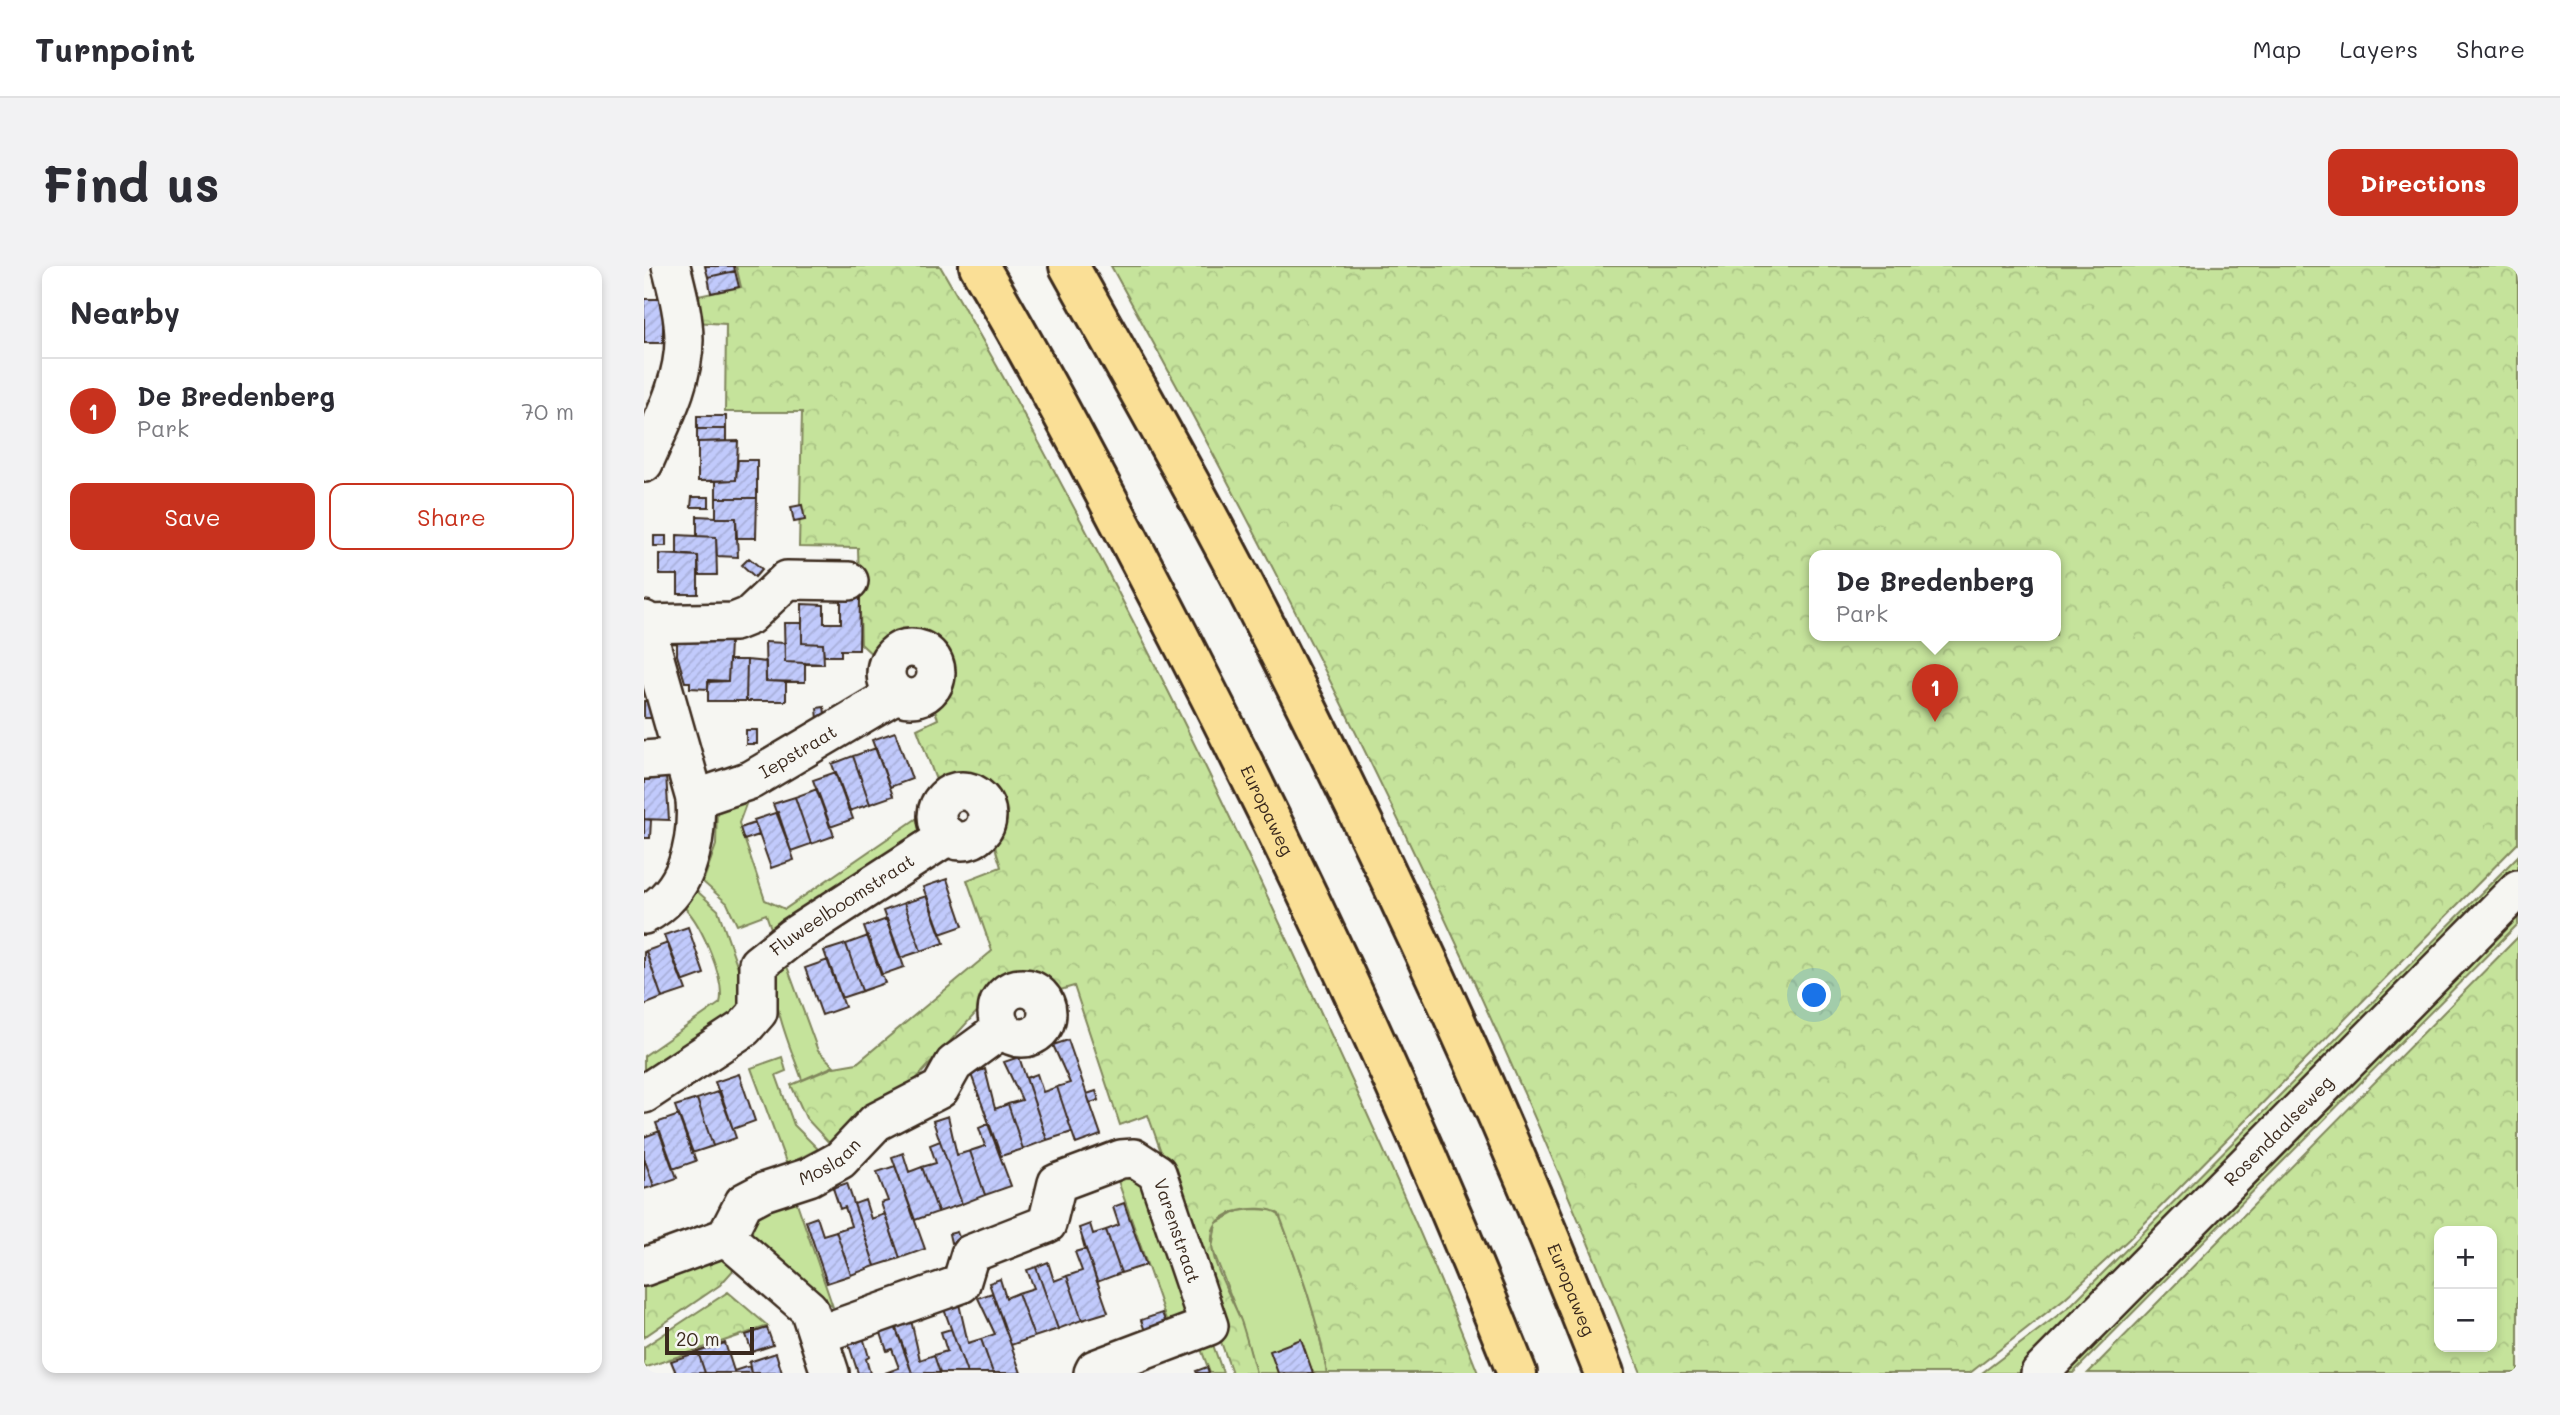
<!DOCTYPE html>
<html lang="en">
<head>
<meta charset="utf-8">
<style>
  :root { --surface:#fff; --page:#f2f2f3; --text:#2b2b33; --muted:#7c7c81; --line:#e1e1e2; --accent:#c8321e }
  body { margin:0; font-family:Mali,sans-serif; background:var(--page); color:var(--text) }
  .controls { position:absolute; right:21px; bottom:21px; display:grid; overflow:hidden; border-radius:14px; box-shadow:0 4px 10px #0003 }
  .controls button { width:63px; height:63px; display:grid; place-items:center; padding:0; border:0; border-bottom:2px solid var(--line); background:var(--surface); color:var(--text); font:35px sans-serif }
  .scale { position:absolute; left:21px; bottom:18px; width:89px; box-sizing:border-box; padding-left:7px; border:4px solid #3b2a1e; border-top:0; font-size:19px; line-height:24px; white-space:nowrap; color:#3b2a1e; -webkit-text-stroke:5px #f6f6f2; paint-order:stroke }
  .you { position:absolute; left:1171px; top:730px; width:24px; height:24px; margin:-18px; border:5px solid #fff; border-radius:50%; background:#1a73e8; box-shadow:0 0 0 10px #1a73e833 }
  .badge { display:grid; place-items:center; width:46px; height:46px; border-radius:50%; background:var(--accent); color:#fff; font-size:23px; font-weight:700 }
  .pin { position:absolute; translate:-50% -58px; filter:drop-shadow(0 2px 4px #0008) }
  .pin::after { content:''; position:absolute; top:37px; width:24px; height:21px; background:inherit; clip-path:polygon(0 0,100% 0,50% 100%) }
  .popup { position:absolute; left:1165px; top:284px; width:252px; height:91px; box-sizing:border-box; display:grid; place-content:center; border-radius:14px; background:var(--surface); filter:drop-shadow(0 2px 5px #0005); font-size:23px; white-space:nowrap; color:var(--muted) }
  .popup b { font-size:26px; color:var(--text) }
  .popup::after { content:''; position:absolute; left:50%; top:100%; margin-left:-14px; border:14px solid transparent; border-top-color:var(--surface) }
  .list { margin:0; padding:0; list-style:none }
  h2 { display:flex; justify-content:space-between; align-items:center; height:91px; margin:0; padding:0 28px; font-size:30px }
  h2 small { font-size:23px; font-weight:400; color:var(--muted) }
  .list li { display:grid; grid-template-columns:46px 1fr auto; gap:21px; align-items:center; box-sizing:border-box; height:105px; padding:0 28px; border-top:2px solid var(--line) }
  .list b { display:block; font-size:26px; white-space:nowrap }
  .list p { margin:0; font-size:23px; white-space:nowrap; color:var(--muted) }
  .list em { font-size:23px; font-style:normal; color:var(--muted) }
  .actions { display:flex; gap:14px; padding:21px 28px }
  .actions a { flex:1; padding:16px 0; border:2px solid var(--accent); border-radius:14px; text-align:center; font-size:24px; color:var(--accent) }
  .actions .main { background:var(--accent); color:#fff }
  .map { position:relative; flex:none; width:1874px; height:1107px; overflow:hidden; border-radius:14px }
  header { display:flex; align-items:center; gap:42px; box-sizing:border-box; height:98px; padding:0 35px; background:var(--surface); border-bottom:2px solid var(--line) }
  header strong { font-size:33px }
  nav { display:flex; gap:38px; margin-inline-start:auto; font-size:24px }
  .intro { display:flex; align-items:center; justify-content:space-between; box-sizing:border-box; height:168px; padding:0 42px }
  h1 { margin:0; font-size:49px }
  .button { padding:18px 32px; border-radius:14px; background:var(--accent); color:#fff; font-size:24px; font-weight:700 }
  main { display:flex; gap:42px; padding:0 42px }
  aside { flex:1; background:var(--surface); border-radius:14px; box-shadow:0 4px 10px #0003 }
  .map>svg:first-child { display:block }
  .grass { fill:#c5e39b; stroke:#80865c; stroke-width:2 }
  .forest { fill:url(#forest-crowns); stroke:#80865c; stroke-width:2; fill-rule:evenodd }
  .building { fill:url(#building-hatch); stroke:#3b2a1e; stroke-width:2 }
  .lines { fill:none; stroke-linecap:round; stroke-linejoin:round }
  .minor-casing { stroke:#3b2a1e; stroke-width:42 }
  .highway-casing { stroke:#3b2a1e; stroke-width:44 }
  .minor { stroke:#f6f6f2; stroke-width:37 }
  .highway { stroke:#fadf96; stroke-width:38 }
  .labels { text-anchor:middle; stroke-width:5; stroke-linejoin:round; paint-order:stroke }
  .street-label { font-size:18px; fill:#3b2a1e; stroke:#f6f6f2 }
</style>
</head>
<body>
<header>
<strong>Turnpoint</strong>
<nav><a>Map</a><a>Layers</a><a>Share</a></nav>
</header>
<div class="intro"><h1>Find us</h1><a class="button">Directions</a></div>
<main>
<aside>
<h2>Nearby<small></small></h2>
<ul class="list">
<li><span class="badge">1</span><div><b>De Bredenberg</b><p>Park</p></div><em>70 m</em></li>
</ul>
<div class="actions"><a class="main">Save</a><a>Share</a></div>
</aside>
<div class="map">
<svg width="1874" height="1107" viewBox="0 0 1874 1107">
  <defs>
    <pattern id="forest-crowns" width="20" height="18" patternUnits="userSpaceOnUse" patternTransform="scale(1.75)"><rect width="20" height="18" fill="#c5e39b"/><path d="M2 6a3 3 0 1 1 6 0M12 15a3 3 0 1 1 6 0" fill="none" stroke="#aac385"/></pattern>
    <pattern id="building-hatch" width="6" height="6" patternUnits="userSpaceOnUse" patternTransform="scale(1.75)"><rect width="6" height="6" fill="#c1cafc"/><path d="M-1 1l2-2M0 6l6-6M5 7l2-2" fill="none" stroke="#a7aed8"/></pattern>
  </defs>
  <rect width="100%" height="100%" fill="#f6f6f2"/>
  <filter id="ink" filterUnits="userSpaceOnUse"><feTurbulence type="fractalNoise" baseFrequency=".0143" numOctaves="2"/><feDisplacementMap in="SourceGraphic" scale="14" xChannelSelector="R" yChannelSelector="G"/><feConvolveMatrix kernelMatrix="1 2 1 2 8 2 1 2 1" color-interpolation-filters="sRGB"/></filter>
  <g filter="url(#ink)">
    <path class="grass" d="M102,529V538L95,557L121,634L141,643L282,546L276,571L129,668L122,648L93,659L83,637L59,616L72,579L73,539Z
      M1874,590V606L1379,1107H1338L1426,1040Z
      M53,625L74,644L100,719L96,722L99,729L97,743L0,814V790L76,737C82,714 57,658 41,642Z
      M1874,641V658L1429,1107H1414Z
      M140,692L174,785L190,800L158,814C148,783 116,719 140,692Z
      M138,791L142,805L132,809L150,859L174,883L143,899L107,802Z
      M472,909L498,911L542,1049L525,1062Z
      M152,934L189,1041L108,968C107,944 133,941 152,934Z
      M609,943L630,944L635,948C655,1001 674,1051 683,1107H612L597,1056L568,982L572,957L594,945Z
      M568,1076L579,1107H566L556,1080Z"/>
    <path class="forest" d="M92,0H296C435,239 559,487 673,738C729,860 785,982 834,1107H683C674,1051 655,1001 635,948C626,941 605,942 594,945C584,947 572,954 569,964C562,992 587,1029 597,1055C603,1072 607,1090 612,1107H588L576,1073L582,1070L504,849L476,859L430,720L406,727L382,713L357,719L265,821L187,879L162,852L147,819L190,801L213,797L348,685L323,614L357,601C355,593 350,583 351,574C351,564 357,553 354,542C346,516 316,511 295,522L273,463L294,453L287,434C307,416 299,396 286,377C264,365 247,375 232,392L217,378L214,282L155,281L158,146H81L82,58L51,56L45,32L97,21Z
      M467,0H1874V577L1485,973L1421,1032L1326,1107H997C846,726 666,358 467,0ZM1170,290H1412V370H1170Z
      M1874,671V1107H1444ZM1795,965H1848V1081H1795Z
      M79,989L93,1000L76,1019L0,1071V1014Z
      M84,1026L124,1060L0,1102V1081Z"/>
    <path class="building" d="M61,0H90L91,5L64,11Z
      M91,5L95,21L67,27L64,11Z
      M0,33H19V77H0Z
      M53,150H82V163H53Z
      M53,163H82V175L53,176Z
      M94,175L92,214L54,215V176Z
      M94,194H113V232H72V215L92,214Z
      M48,231H65V241H47Z
      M72,232H113L112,272H92V252H72Z
      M158,239L161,254L150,256L147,241Z
      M53,250L92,252L94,291L73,290L72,271L53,270Z
      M33,269L72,271L73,309H55L54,290L33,288Z
      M10,270H22V280H10Z
      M15,288L54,290V328H34V309H15Z
      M105,292L118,303L111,311L98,299Z
      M197,331H216L215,384H197V390H180L179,378L158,377V338L180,339V357H197Z
      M140,357H158V377L179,378L180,398L141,396Z
      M33,369L67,370V376H86L84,415L65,414L64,423L46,422V416H41L33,389Z
      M121,376L141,377V396L161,397V416L122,415Z
      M85,394H103L102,435H64V416L84,415Z
      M103,394L122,396V415L142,416V435H102Z
      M0,435H5L9,452H0Z
      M180,441L182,453L174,454L173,442Z
      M102,464H113V478H102Z
      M251,466L268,513L246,521L228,474Z
      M232,482L249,530L226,538L209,490Z
      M209,490L226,538L205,545L188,498Z
      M192,506L209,553L186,561L169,514Z
      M6,509H22L25,554L0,553V514H6Z
      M173,523L190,570L167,578L151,531Z
      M151,531L167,578L147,585L129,538Z
      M134,546L150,594L127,602L110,554Z
      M0,553L7,554L6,572H0Z
      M111,557L115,569L100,574L96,562Z
      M303,613L319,660L296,668L279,621Z
      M283,630L300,677L277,685L260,637Z
      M260,637L277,685L256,692L239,645Z
      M243,653L260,701L237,709L220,661Z
      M44,661L60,708L38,716L20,669Z
      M224,670L241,717L218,725L202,678Z
      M24,677L42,724L18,732L2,685Z
      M202,678L218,725L197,732L180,685Z
      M2,685L18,732L0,739V686Z
      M184,694L201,741L178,749L161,702Z
      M424,774L457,869L432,878L413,821L426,817L409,779Z
      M375,791L403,874L379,883L364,838L378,834L360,796Z
      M341,803L351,843L364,838L379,883L357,890L327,808Z
      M95,808L111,855L89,863L71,816Z
      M393,808L399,826L413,821L428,866L403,874L382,812Z
      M76,825L92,872L69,880L53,833Z
      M452,825L455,834L446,837L443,828Z
      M53,833L69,880L48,887L31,840Z
      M35,849L52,895L29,903L12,857Z
      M304,850L313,889L326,885L341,929L318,938L289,855Z
      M344,858L367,920L341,929L326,885L341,880L335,862Z
      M16,865L33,912L10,920L0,892V871Z
      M296,875L318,938L294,946L278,901L292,897L286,879Z
      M259,887L265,906L278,901L294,946L271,954L248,891Z
      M0,892L10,920L0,923Z
      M251,900L281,983L256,992L237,937L244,935L233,906Z
      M203,917L231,1000L207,1009L192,965L207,960L201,941L196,943L189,922Z
      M221,934L227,953L241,948L256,992L231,1000L210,938Z
      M480,937L502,999L477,1007L462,964L475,959L469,941Z
      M173,951L179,969L192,965L207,1009L183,1017L162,955Z
      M446,958L449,968L462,964L477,1007L453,1016L435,962Z
      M313,966L316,974L307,977L305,968Z
      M438,972L464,1046L438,1054L423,1010L438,1005L431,986L441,983Z
      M404,996L410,1015L423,1010L438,1054L414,1063L392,1001Z
      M392,1001L414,1063L390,1071L374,1027L390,1022L383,1004Z
      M356,1013L362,1032L374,1027L390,1071L367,1079L345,1017Z
      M348,1027L367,1079L377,1107H349L337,1073L351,1068L334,1032Z
      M315,1038L324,1077L337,1073L349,1107H323L300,1043Z
      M518,1047L522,1057L501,1065L497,1054Z
      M267,1054L276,1094L290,1089L296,1107H268L251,1060Z
      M251,1060L259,1080L268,1107H241L255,1102L248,1083L243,1085L236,1064Z
      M123,1062L129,1079L108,1086L102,1069Z
      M307,1063L323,1107H296L290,1089L303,1085L297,1066Z
      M219,1071L225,1091L222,1093L226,1107H214L204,1076Z
      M657,1073L669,1107H634L626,1085Z
      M81,1077L90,1105L105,1100L107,1107H61L54,1086Z
      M54,1086L61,1107H32L27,1095Z
      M132,1087L138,1107H107L105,1096Z
      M563,1101L565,1107H553L552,1105Z"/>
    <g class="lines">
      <g class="minor-casing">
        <g id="minor">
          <path d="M0,197C16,159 40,117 40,74C40,49 33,24 27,0"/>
          <path d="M0,354L51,533C54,578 43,627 0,649"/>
          <path d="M0,358L90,356L105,350L143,314L205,315"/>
          <circle cx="267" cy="407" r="25"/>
          <path d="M0,494L38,491"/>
          <circle cx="318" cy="550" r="25"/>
          <path id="s1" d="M51,533L107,514L252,428"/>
          <circle cx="378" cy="747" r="25"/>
          <path id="s2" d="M0,828L100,762L114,746V698L148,671L304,570"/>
          <path d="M82,971L165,1043L186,1107"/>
          <path id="s3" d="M0,1001L82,971L100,936L119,926L165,911L196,894L232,856L296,823L310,798L358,763"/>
          <path id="s4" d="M174,1069L317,1018L326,988L403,958L413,917L477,893L490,892L513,907L565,1060L451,1103L449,1107"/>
          <path id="s5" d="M1396,1107L1874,623"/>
        </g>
      </g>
      <g class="highway-casing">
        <g id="highway">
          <path id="s6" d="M335,0C406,121 471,246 535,370C659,611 773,856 873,1107"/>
          <path id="s7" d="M425,0C493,122 563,244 626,369C748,609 862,856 960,1107"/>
        </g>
      </g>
      <use href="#minor" class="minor"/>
      <use href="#highway" class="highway"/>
    </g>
  </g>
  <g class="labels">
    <g class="street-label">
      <text dy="6" stroke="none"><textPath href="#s1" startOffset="114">Iepstraat</textPath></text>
      <text dy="6" stroke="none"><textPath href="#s6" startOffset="616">Europaweg</textPath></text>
      <text dy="6" stroke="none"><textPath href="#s2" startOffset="292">Fluweelboomstraat</textPath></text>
      <text dy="6" stroke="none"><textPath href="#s5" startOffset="340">Rosendaalseweg</textPath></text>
      <text dy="6" stroke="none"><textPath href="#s3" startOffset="222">Moslaan</textPath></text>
      <text dy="6" stroke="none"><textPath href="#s4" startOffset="478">Varenstraat</textPath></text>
      <text dy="6" stroke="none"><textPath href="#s7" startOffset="1141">Europaweg</textPath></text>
    </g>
  </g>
</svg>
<div class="controls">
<button>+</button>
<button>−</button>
</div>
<div class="scale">20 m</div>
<div class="you"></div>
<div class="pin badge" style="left:1291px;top:456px">1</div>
<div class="popup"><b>De Bredenberg</b>Park</div>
</div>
</main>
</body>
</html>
